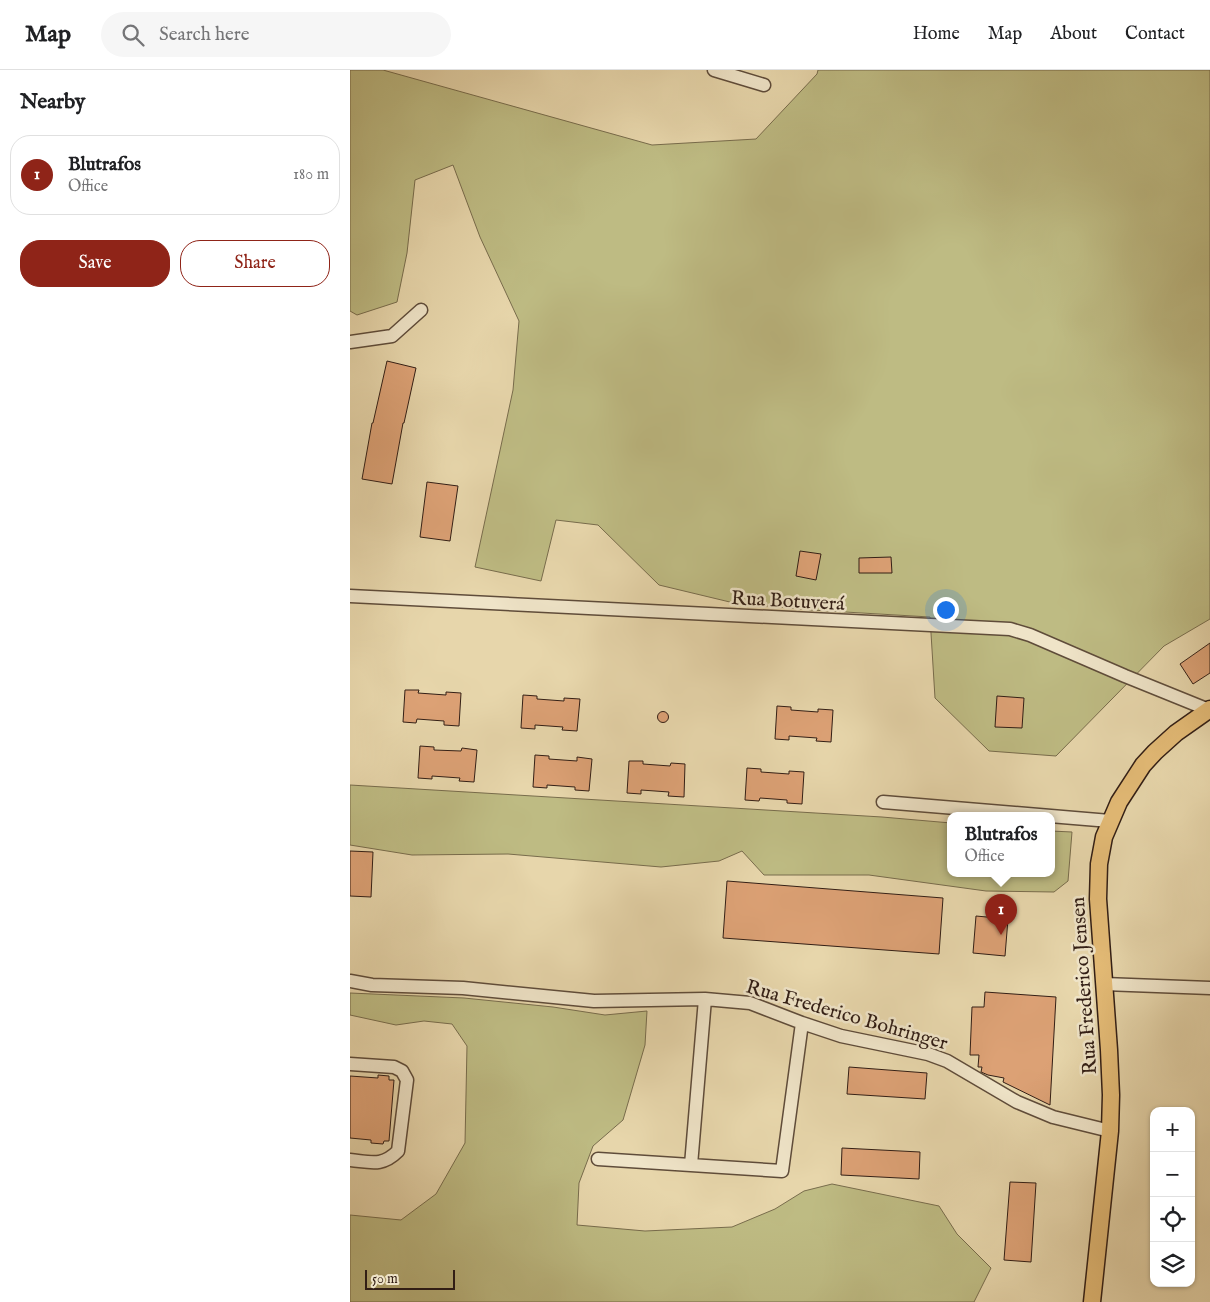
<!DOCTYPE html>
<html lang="en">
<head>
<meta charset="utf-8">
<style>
  :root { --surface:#fff; --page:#f6f6f6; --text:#202124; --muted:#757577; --line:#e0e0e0; --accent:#8f2418 }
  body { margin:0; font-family:"IM FELL English",serif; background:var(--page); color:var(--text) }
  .controls { position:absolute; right:15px; bottom:15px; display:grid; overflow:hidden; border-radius:10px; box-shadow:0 1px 4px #0004 }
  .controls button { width:45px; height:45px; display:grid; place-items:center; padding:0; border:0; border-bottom:1px solid var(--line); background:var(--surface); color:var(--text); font:25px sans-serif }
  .scale { position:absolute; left:15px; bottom:12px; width:90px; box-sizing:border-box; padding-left:5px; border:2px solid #321e15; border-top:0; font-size:14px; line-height:18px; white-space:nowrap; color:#321e15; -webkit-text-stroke:4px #efe4c8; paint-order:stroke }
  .you { position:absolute; left:595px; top:539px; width:18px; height:18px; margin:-12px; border:4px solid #fff; border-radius:50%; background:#1a73e8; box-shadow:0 0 0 8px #1a73e833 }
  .badge { display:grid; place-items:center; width:32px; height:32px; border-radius:50%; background:var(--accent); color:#fff; font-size:16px; font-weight:700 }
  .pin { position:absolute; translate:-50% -41px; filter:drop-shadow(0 1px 2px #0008) }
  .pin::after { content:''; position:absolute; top:26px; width:18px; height:15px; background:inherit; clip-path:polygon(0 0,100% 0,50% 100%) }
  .popup { position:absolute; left:597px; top:742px; width:108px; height:65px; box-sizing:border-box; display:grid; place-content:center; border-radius:10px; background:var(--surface); filter:drop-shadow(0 1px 4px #0005); font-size:16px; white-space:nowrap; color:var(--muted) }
  .popup b { font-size:19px; color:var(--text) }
  .popup::after { content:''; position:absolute; left:50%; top:100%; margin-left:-10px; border:10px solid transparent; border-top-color:var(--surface) }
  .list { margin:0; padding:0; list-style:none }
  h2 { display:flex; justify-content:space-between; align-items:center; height:65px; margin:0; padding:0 20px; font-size:21px }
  h2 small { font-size:16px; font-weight:400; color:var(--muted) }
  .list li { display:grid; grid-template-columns:32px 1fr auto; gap:15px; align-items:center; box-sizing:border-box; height:80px; margin:0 10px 10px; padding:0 10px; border:1px solid var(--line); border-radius:20px }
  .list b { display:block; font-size:19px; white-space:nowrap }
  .list p { margin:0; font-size:16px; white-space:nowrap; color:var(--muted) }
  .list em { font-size:16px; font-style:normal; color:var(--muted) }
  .actions { display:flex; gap:10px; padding:15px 20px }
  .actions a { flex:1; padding:11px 0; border:1px solid var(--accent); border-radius:20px; text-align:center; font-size:18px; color:var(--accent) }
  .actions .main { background:var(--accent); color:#fff }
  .icon { flex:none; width:28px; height:28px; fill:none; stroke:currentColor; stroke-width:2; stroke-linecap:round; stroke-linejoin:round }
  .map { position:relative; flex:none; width:860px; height:1232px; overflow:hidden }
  header { display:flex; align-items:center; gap:30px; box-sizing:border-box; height:70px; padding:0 25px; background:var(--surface); border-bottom:1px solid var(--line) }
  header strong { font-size:24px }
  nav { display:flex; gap:28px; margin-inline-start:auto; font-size:18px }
  .search { width:350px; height:45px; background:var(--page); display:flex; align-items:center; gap:12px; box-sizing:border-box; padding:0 18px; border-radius:28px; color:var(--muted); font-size:19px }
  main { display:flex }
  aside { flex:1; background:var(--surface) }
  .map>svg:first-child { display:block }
  .green { fill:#bebb83; stroke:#786c4c }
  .building { fill:#dca175; stroke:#321e15 }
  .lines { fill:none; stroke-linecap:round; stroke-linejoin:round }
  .minor-casing { stroke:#5f4c3a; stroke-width:15 }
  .major-casing { stroke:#321e15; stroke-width:19 }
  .minor { stroke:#efe4c8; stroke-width:12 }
  .major { stroke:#e4bb76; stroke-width:16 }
  .labels { text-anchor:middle; stroke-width:5; stroke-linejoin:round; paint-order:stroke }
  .street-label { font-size:20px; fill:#321e15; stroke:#efe4c8 }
</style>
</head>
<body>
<header>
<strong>Map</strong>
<div class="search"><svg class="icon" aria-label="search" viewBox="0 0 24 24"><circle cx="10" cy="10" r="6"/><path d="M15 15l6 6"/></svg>Search here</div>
<nav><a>Home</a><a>Map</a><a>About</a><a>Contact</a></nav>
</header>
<main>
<aside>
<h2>Nearby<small></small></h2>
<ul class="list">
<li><span class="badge">1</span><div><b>Blutrafos</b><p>Office</p></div><em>180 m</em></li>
</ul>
<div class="actions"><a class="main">Save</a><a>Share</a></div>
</aside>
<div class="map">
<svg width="860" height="1232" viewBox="0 0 860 1232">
  <rect width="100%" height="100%" fill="#e7d6ab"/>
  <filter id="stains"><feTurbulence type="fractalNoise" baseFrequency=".004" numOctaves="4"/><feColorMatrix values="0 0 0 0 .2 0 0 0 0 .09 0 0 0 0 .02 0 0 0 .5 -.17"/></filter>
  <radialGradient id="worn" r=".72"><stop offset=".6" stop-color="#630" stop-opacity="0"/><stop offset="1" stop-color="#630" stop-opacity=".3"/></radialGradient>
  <path class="green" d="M0,0H33L302,75L406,69L467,4L468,0H860V549L814,576L706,686L639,681L585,628L580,547L461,540L384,533L309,515L248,455L206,450L191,511L125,497L163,320L169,251L130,167L103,95L65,110L57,183L47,232L7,245L0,241Z
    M0,715L532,747L601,753V804H701V761L722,762L718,811L704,822L636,821L519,805H414L392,781L369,791L311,797L158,784L62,785L0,775Z
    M0,923L114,928L203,937L255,945L297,941L295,975L273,1050L243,1076L229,1113L227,1155L295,1161L382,1157L425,1139L454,1121L482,1114L589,1136L607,1164L641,1198L624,1232H0V1145L51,1150L86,1124L115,1073L117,976L102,954L74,951L46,955L0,945Z"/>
  <path class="building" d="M37,291L66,298L54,353H53L42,414L12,409L22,353H23Z
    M77,412L108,416L100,471L70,467Z
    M450,481L471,484L466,510L446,506Z
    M541,487L542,503H509V488Z
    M860,573V603L843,614L830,594Z
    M55,620H69L68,623L96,625V622L111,623L109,656L94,655V651L67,649L66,653L53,652Z
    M173,625L187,626V629L214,631V628L230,629L227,661L212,660L213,657L185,655V659L171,658Z
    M647,626L674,628L672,658L645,657Z
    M427,636L441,637V640L468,642V639L483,640L481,672L466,671L467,668L439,666V670L425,669Z
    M307.5 647a5.5 5.5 0 1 1 11 0a5.5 5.5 0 1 1-11 0Z
    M70,676L84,677V680L111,681L112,678L127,680L124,712L109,711L110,708L82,706V709L68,708Z
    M185,685L199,686V689L227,691V687L242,689L239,721L225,720V717L197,715V718L183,717Z
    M279,691H293V694L320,696L321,693L335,694L334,727L318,726L319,722L291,720V724L277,723Z
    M397,698L411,699V702L439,704V701L454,702L452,734L437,733V730L410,728L409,731L395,730Z
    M0,781L23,782L21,827L0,826Z
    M377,811L593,828L589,884L373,868Z
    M626,846L658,849L655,886L623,883Z
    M635,922L706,927L700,1035L653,1012L654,1008L638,1005L631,1002L632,997H628L629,985H620L622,937H634Z
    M499,997L577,1003L575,1029L497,1024Z
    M28,1005L39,1006V1010H44L39,1071H34L33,1074L21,1073V1070L0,1068V1006L28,1008Z
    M492,1078L570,1082L569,1109L491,1105Z
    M660,1112L686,1113L681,1192L654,1190Z"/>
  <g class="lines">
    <g class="minor-casing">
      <path id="minor" d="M364,0L414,15
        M0,272L42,266L71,240
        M0,526L660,559L680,565L775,606L859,640
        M533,732L760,751
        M0,911L22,915L113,918L244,931L355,929L400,933L452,953L491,966L578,984L597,991L667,1032L703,1047L760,1061
        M754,914L860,918
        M0,994L44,997L52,1001L57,1010L48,1081C32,1097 21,1092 0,1090
        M248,1089L432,1101L452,953
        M341,1095L355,929"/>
    </g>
    <g class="major-casing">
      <path id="major" d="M742,1232L760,1061L761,1025L759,980L748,829L749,794L754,767L769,732L793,695L805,682L826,663L860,639"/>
    </g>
    <use href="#minor" class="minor"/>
    <use href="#major" class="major"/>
  </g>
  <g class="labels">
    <g class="street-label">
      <text transform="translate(438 530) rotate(3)" y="7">Rua Botuverá</text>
      <text transform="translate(733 916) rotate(-94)" y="7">Rua Frederico Jensen</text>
      <text transform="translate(497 944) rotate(16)" y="7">Rua Frederico Bohringer</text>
    </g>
  </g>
  <rect width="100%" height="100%" filter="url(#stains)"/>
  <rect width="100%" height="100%" fill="url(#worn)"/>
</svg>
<div class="controls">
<button>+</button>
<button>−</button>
<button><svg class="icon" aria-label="locate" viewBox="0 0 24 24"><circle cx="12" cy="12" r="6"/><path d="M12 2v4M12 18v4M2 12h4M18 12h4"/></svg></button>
<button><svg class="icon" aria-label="layers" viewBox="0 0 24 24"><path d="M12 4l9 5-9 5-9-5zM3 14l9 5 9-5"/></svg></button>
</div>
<div class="scale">50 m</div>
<div class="you"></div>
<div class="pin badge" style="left:651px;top:865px">1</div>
<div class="popup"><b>Blutrafos</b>Office</div>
</div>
</main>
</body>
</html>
